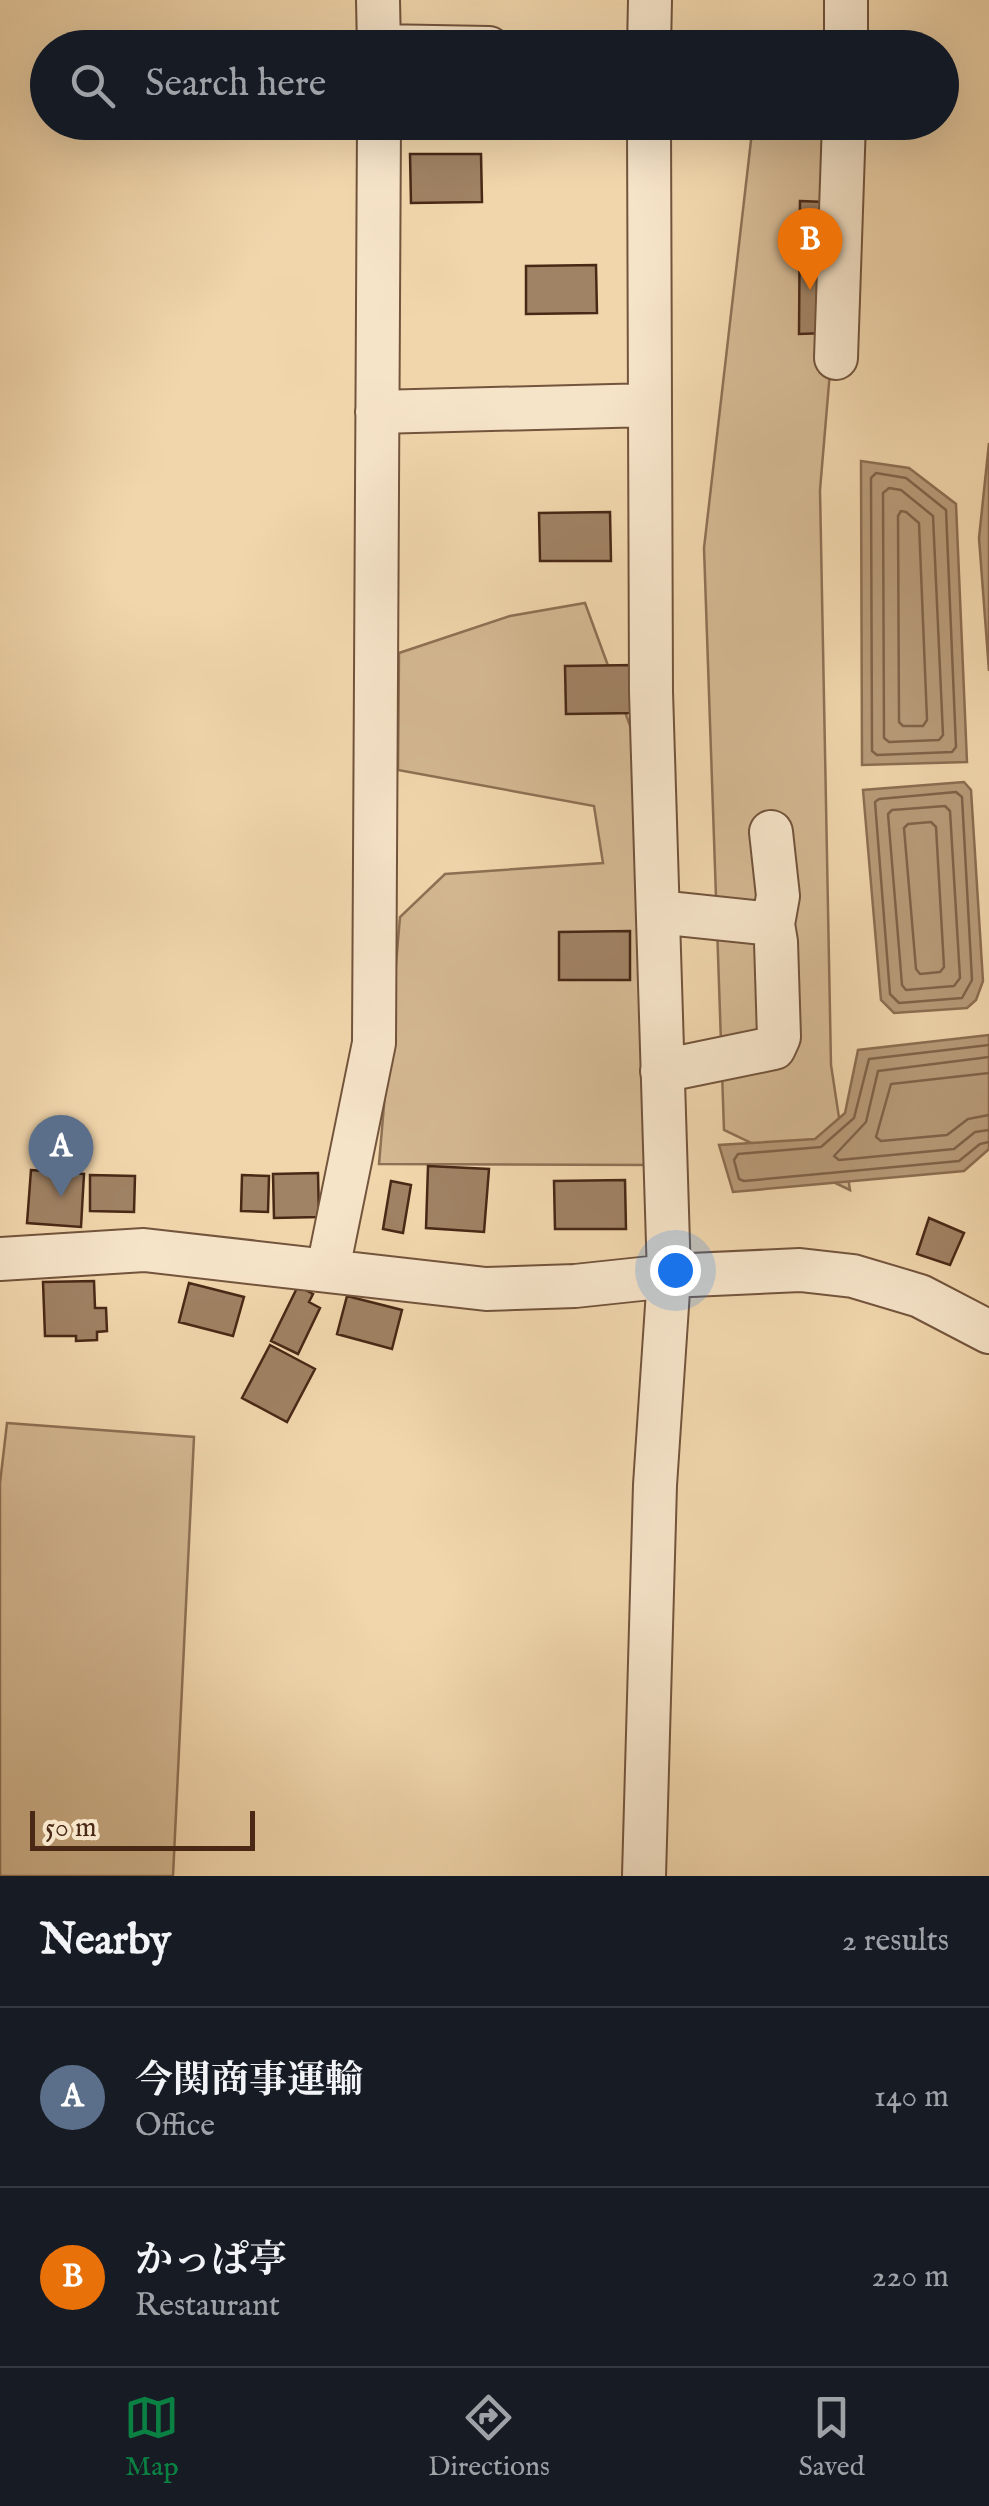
<!DOCTYPE html>
<html lang="en">
<head>
<meta charset="utf-8">
<style>
  :root { --surface:#171b24; --page:#242831; --text:#f1f3f6; --muted:#9ea1a6; --line:#363941; --accent:#0b8043 }
  body { margin:0; font-family:"IM FELL English","Noto Serif JP",serif; background:var(--page); color:var(--text) }
  .scale { position:absolute; left:30px; bottom:25px; width:225px; box-sizing:border-box; padding-left:10px; border:5px solid #492816; border-top:0; font-size:28px; line-height:35px; white-space:nowrap; color:#492816; -webkit-text-stroke:8px #f6e4c9; paint-order:stroke }
  .you { position:absolute; left:675px; top:1270px; width:35px; height:35px; margin:-25px; border:8px solid #fff; border-radius:50%; background:#1a73e8; box-shadow:0 0 0 15px #1a73e833 }
  .badge { display:grid; place-items:center; width:65px; height:65px; border-radius:50%; background:var(--accent); color:#fff; font-size:32px; font-weight:700 }
  .pin { position:absolute; translate:-50% -82px; filter:drop-shadow(0 2px 5px #0008) }
  .pin::after { content:''; position:absolute; top:52px; width:35px; height:30px; background:inherit; clip-path:polygon(0 0,100% 0,50% 100%) }
  .list { margin:0; padding:0; list-style:none }
  h2 { display:flex; justify-content:space-between; align-items:center; height:130px; margin:0; padding:0 40px; font-size:42px }
  h2 small { font-size:32px; font-weight:400; color:var(--muted) }
  .list li { display:grid; grid-template-columns:65px 1fr auto; gap:30px; align-items:center; box-sizing:border-box; height:180px; padding:0 40px; border-top:2px solid var(--line) }
  .list b { display:block; font-size:38px; white-space:nowrap }
  .list p { margin:0; font-size:32px; white-space:nowrap; color:var(--muted) }
  .list em { font-size:32px; font-style:normal; color:var(--muted) }
  .icon { flex:none; width:55px; height:55px; fill:none; stroke:currentColor; stroke-width:2; stroke-linecap:round; stroke-linejoin:round }
  .map { position:relative; flex:none; width:989px; height:1876px; overflow:hidden }
  .search { position:absolute; background:var(--surface); box-shadow:0 10px 40px #0002; left:30px; right:30px; top:30px; height:110px; display:flex; align-items:center; gap:25px; box-sizing:border-box; padding:0 35px; border-radius:55px; color:var(--muted); font-size:38px }
  .sheet { height:490px; background:var(--surface) }
  nav { display:flex; justify-content:space-around; align-items:center; box-sizing:border-box; height:140px; border-top:2px solid var(--line); background:var(--surface); font-size:28px; color:var(--muted) }
  nav a { display:grid; justify-items:center; gap:5px }
  nav .on { color:var(--accent) }
  .map>svg:first-child { display:block }
  .green { fill:#d4b892; stroke:#8e7054; stroke-width:2.5 }
  .water { fill:#b89b79; stroke:#8c6d51; stroke-width:2.5 }
  .lines { fill:none; stroke-linecap:round; stroke-linejoin:round }
  .shore { stroke:#806248; stroke-width:2.5 }
  .building { fill:#a08264; stroke:#492816; stroke-width:2.5 }
  .minor-casing { stroke:#73543c; stroke-width:46 }
  .minor { stroke:#f6e4c9; stroke-width:42 }
</style>
</head>
<body>
<div class="map">
<svg width="989" height="1876" viewBox="0 0 989 1876">
  <rect width="100%" height="100%" fill="#f1d6ac"/>
  <filter id="stains"><feTurbulence type="fractalNoise" baseFrequency=".002" numOctaves="4"/><feColorMatrix values="0 0 0 0 .2 0 0 0 0 .09 0 0 0 0 .02 0 0 0 .5 -.17"/></filter>
  <radialGradient id="worn" r=".72"><stop offset=".6" stop-color="#630" stop-opacity="0"/><stop offset="1" stop-color="#630" stop-opacity=".3"/></radialGradient>
  <path class="green" d="M859,29L857,47L761,48L763,36Z
    M753,123H851L820,490L831,1065L850,1190L724,1130L704,548Z
    M585,603L639,750L651,1165L379,1164L400,917L445,874L603,863L594,806L398,770L399,653L510,616Z
    M7,1423L194,1437L173,1876H0V1483Z"/>
  <path class="water" d="M989,443V671L979,538Z
    M861,461L909,468L956,504L967,762L862,765Z
    M964,782L971,790L983,981L976,1000L967,1008L894,1013L881,1000L863,790Z
    M989,1035V1149L964,1171L733,1192L719,1145L815,1139L845,1113L858,1050Z"/>
  <g class="lines">
    <path class="shore" d="M876,473L906,478L946,510L956,747L952,752L877,755L872,751L871,478Z
      M889,488L901,490L933,516L943,735L939,740L889,742L884,738L883,493Z
      M901,511L906,512L919,523L927,720L923,726H903L899,722L898,516Z
      M956,792L962,797L972,980L962,998L899,1003L890,994L875,802L879,799Z
      M945,806L950,811L960,978L954,986L906,990L902,985L888,814L892,810Z
      M931,822L936,827L944,967L940,972L920,974L916,969L904,828L908,824Z
      M989,1045L869,1059L854,1118L821,1147L738,1154L734,1160L739,1179L744,1181L959,1161L980,1144L989,1142
      M989,1057L878,1071L866,1122L834,1156L839,1160L954,1149L975,1132L989,1130
      M989,1073L891,1084L876,1137L881,1141L947,1135L968,1119L989,1115"/>
  </g>
  <path class="building" d="M531,122H601V133H531Z
    M410,154H481L482,202L411,203Z
    M800,201L825,202L827,333L799,334Z
    M596,265L597,313L526,314V266Z
    M610,512L611,561H540L539,513Z
    M635,665L636,713L566,714L565,666Z
    M630,931V980H559V932Z
    M428,1166L489,1169L484,1232L426,1228Z
    M31,1170L84,1174L81,1227L27,1223Z
    M318,1173L319,1217L274,1218L273,1174Z
    M90,1175L135,1176L134,1212L90,1211Z
    M242,1175L269,1176L268,1212L241,1211Z
    M625,1180L626,1229H555L554,1181Z
    M391,1181L411,1185L403,1233L383,1229Z
    M929,1218L964,1233L950,1265L917,1254Z
    M94,1281L95,1308H106L107,1331L97,1332V1340L76,1341V1336H45L43,1282Z
    M189,1283L244,1297L233,1336L179,1322Z
    M298,1286L313,1294L309,1302L320,1308L298,1354L271,1341Z
    M347,1296L402,1310L392,1349L337,1334Z
    M270,1345L315,1369L287,1422L242,1398Z"/>
  <g class="lines">
    <g class="minor-casing">
      <path id="minor" d="M378,0L379,48
        M846,0V48
        M379,46L489,48
        M649,48L650,0
        M836,358L844,122
        M377,412L650,405
        M658,912L773,924
        M662,1071L774,1048L779,1037L776,942L773,924L778,896L771,832
        M0,1259L144,1250L486,1289L575,1286L669,1276L800,1270L853,1276L920,1296L989,1332
        M328,1269L374,1043L379,122
        M644,1876L655,1485L669,1276L651,692L649,122"/>
    </g>
    <use href="#minor" class="minor"/>
  </g>
  <rect width="100%" height="100%" filter="url(#stains)"/>
  <rect width="100%" height="100%" fill="url(#worn)"/>
</svg>
<div class="scale">50 m</div>
<div class="you"></div>
<div class="pin badge" style="left:61px;top:1197px;background:#5c6f8a">A</div>
<div class="pin badge" style="left:810px;top:290px;background:#e8710a">B</div>
<div class="search"><svg class="icon" aria-label="search" viewBox="0 0 24 24"><circle cx="10" cy="10" r="6"/><path d="M15 15l6 6"/></svg>Search here</div>
</div>
<section class="sheet">
<h2>Nearby<small>2 results</small></h2>
<ul class="list">
<li><span class="badge" style="background:#5c6f8a">A</span><div><b>今関商事運輸</b><p>Office</p></div><em>140 m</em></li>
<li><span class="badge" style="background:#e8710a">B</span><div><b>かっぱ亭</b><p>Restaurant</p></div><em>220 m</em></li>
</ul>
</section>
<nav>
<a class="on"><svg class="icon" aria-label="map" viewBox="0 0 24 24"><path d="M3 6l6-2 6 2 6-2v14l-6 2-6-2-6 2zM9 4v14M15 6v14"/></svg>Map</a>
<a><svg class="icon" aria-label="directions" viewBox="0 0 24 24"><path d="M12 3l9 9-9 9-9-9zM9 14v-3h6M13 9l2 2-2 2"/></svg>Directions</a>
<a><svg class="icon" aria-label="saved" viewBox="0 0 24 24"><path d="M7 4h10v16l-5-4-5 4z"/></svg>Saved</a>
</nav>
</body>
</html>
